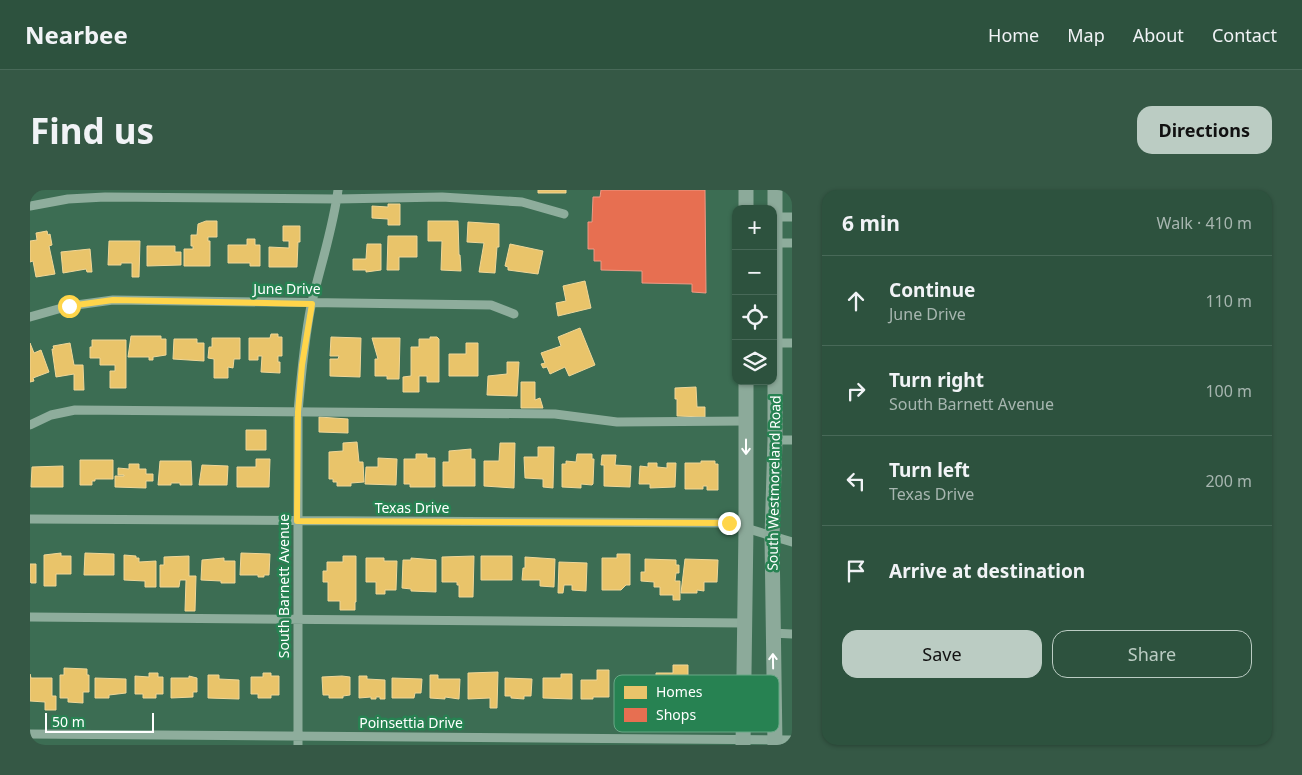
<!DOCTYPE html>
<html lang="en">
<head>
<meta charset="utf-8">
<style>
  :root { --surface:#2d523e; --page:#355845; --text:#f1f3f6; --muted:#a7b6b0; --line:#486958; --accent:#bbccc3 }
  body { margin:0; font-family:"Noto Sans",sans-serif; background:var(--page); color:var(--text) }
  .controls { position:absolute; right:15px; top:15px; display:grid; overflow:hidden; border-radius:10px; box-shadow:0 1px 4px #0004 }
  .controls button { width:45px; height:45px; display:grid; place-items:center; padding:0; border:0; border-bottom:1px solid var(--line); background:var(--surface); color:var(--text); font:25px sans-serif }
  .scale { position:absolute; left:15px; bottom:12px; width:109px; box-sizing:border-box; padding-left:5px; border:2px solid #fff; border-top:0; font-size:14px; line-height:18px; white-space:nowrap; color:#fff; -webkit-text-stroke:4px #278252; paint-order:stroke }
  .stop { position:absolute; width:15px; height:15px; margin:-11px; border:4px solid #ffd54a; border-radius:50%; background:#fff }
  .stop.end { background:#ffd54a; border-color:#fff; box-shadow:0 1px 5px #0008 }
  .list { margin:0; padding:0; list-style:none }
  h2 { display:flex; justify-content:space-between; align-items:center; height:65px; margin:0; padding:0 20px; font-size:21px }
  h2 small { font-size:16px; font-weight:400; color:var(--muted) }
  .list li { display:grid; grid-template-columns:32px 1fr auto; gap:15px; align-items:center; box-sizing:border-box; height:90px; padding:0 20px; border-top:1px solid var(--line) }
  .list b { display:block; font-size:19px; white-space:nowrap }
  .list p { margin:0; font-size:16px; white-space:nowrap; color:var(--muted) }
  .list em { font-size:16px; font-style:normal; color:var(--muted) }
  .actions { display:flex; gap:10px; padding:15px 20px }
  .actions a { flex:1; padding:11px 0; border:1px solid var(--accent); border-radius:15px; text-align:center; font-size:18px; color:var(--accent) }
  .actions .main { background:var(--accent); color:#111 }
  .icon { flex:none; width:28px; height:28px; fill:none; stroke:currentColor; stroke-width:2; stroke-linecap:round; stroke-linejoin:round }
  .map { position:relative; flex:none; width:762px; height:555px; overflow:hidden; border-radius:15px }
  header { display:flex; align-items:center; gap:30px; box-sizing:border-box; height:70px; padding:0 25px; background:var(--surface); border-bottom:1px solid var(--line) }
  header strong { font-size:24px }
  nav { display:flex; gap:28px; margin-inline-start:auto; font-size:18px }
  .intro { display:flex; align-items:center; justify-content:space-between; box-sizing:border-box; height:120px; padding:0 30px }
  h1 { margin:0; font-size:35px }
  .button { padding:12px 22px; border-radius:15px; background:var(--accent); color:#111; font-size:18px; font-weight:700 }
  main { display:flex; gap:30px; padding:0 30px }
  aside { flex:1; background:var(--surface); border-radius:15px; box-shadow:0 1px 4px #0004 }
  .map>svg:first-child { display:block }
  .homes { fill:#e9c46a; stroke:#f0d697 }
  .shops { fill:#e76f51; stroke:#ee9a85 }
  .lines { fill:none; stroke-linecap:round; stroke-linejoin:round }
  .minor { stroke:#8ead9c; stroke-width:9 }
  .major { stroke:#8caa9a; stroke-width:15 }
  .oneway { stroke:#fff }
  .route { stroke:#ffd54a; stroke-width:6 }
  .labels { text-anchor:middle; stroke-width:5; stroke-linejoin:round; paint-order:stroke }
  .street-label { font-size:14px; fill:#fff; stroke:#278252 }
  .key { fill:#278252; stroke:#68a886; stroke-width:1 }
  .key-label { font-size:14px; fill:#fff }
</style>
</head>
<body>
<header>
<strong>Nearbee</strong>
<nav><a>Home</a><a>Map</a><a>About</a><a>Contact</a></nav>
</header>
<div class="intro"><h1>Find us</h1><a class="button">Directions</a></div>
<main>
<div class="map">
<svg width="762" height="555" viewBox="0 0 762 555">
  <rect width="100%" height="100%" fill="#3c6d53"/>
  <path class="homes" d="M508,0H536V3H508Z
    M358,14H370V35H358V29L342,28V16L358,17Z
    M176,31H187V47H178V51H180V76H154V59H163V56H161V45H167L168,34Z
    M398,31H428L429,65H430L431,81L411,80L412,51H398Z
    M438,32L469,34V57H467L465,83L449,82L454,53L437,52Z
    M253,36H270V52H268L267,77H239V57L259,58V51H253Z
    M17,41L18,45L20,44L22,55L19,56L25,84L6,87L3,71L0,72V51L7,50L6,43Z
    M358,46H387V67H369V80H357Z
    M217,49H225V55H230V76H220V73H198V55H217Z
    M79,51H110L109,87H102V73H91V75H78Z
    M337,54H351V80L336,82V80H323V69H336Z
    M480,54L513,61L508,84L478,80V77L475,76Z
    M117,56H145V62H151V75L117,76Z
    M60,59L62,82H57L56,79L33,83L31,62Z
    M555,91L561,118L528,126L526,113L536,111L533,96Z
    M550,138L565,175L539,186L535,177L520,184L517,177L513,178L511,174L515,173L511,163L531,156L528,147Z
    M241,144H248V147H252V166H248V172H250V183L231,182L232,166H228V170H219V148H240Z
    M101,146H131V149H136V165L123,167V170H119V167H98Z
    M301,147L331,148L330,187L300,186V169H308L309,166H300Z
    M400,147H407L409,149V192H397V186H389V202H373V187L381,186V157H389V149H400Z
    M182,148H210V169H204L203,178L198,177V188H184V169L178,168L179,157H182Z
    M342,148H370L369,189H357V186H345V169H348Z
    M144,149H167V153H174V171L143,169Z
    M62,150H96V198H80V181H85V175H70V168H60V157H62Z
    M0,153L4,163L11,160L19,182L3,188L4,191L0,192Z
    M40,153L44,175H53L54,200H44V184L26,187L22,159H24L23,156Z
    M436,153H448V186H419V164H436Z
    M477,172H489L487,206L457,205L458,186L477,184Z
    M491,192H505V210L510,208L513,218H491Z
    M666,197L667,217H675V227L647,226V209H645V198Z
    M289,227L318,229V243L289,242Z
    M216,240H236V260H216Z
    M327,252L329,272H333L334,292L321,293V296H307V292H303V289H299V262L313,261V253Z
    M470,253H485L484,298L454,296V271H469Z
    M508,257H524L523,298L513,297V289L495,288L494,267H508Z
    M441,259V269H445V296H413V272H419V261Z
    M386,264H397V268H405V297H380V294H374V269H386Z
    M547,264H562V269H564L563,294L562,295L551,294V298L532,297V274H536V271L546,272Z
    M572,265H586L585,275L601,276L600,297L574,296V275H571Z
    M348,268L367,269L366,295L335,294L336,277H348Z
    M226,269H240L239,297H207V277H226Z
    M50,270H83V289H65V291H62V295H50Z
    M130,271H161L162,295H150V293H141V295H128Z
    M671,271H685V274H688V300H677V296H673V299H655V273H671Z
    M618,273H627V277L637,278V273H646L645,297L620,298V294H609L610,276L618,277Z
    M99,274H109V279H116V284H123V291H116V298L85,297V286H94V285H88V278L99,279Z
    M172,275L198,276L197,295H169Z
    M33,276V297H1L2,277Z
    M31,363V366H41V384H26V396H14V365Z
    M55,363L84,364V385H54Z
    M211,363L240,364L239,385H234V387H228V385H210Z
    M587,364H600V395H596L591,400H572V368H587Z
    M94,365L106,366V368H109V372L126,371V397H115V391L94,390Z
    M159,366V386H166L165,421H155L156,390H150L149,397H130V375H134V367Z
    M313,366H326V412H325V420H310V411H298V392H293V381H297V372H313Z
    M444,366L443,407H429V395H427V392H412V367Z
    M451,366H482V390H451Z
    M495,367L525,369L524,397L510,396V390H492L493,378H495Z
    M194,368V371H205V393H191V391L171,390L172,370Z
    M336,368H354V371H367L366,400H355V404H346V392H336Z
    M381,368L406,370V402L381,401V399L372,398L373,370H381Z
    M615,369L646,370V375H649V383H646L645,391H650V410H643V405H630V397H624V392L611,391V382H615Z
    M655,369L688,370L687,392H674V401L667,400V403H651Z
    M529,372L557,373L556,401L542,400V395H534L533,403H528Z
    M0,374H6V393H1L0,391Z
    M643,475H658V492H656V506H648V508H638V511H626V483H643Z
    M34,478L57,479V485H59V502H53V513L38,512V508H30V485H34Z
    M567,480H579V507H563V509H551V490H567Z
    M468,482L467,518H460V508L438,509V483Z
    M119,483H128V487H133V504H126V508H113V504H105V486L119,487Z
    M233,483H241V486H249V505H241V508H228V504H221V487H233Z
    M0,484L1,488H22V506H26V520H15V512L0,511Z
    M531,484H542V509L513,508V488H531Z
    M178,485H189V489L209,490V509L178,508Z
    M400,485H408V489H430L429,509L415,507V509L400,508Z
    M159,486L167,488V502H163V507L141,508V488H159Z
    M312,486L320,487V505L313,506V508H299V505H293L292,487Z
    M329,486H337V489L355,490V509H350V507H346V509H341V507L329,508Z
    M65,488L96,489V503L79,505V508H65Z
    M362,488L392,489L391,503H385L384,508H362Z
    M475,488L502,489L501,506H494V509L481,508V506H475Z"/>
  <path class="shops" d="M571,0H675L676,103L662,102V94L612,93V81L571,80V71H564V59H558V32H562L563,7H570Z"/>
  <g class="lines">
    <path class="minor" d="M0,16L38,9L75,7L307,9L412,7L492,12L534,24
      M744,27H762
      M745,53H762
      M0,127L39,116L83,110L461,115L484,124
      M743,153H762
      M0,235L21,225L45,220L525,224L587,232L716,231
      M745,250H762
      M0,329L699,333L762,352
      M0,427L715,433
      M742,443L762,444
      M0,544L762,550
      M268,555V222C271,187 274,151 281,116C290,77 303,39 308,0"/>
    <path class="major" d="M745,0V250L742,347L745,555
      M716,19V0
      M713,555L716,338V191"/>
  </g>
  <defs><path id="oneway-shaft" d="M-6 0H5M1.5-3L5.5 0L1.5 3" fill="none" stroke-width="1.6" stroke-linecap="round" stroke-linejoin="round" transform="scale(1.25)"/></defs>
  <g class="oneway">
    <use href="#oneway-shaft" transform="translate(716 257) rotate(90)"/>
    <use href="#oneway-shaft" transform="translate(743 471) rotate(-91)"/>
  </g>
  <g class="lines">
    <path class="route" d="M39,116L83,110L282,114L272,175L268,222L267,331L699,333"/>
  </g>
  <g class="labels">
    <g class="street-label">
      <text x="257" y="104">June Drive</text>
      <text transform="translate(744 293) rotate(-89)" y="5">South Westmoreland Road</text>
      <text x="382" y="323">Texas Drive</text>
      <text transform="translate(254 396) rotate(-90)" y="5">South Barnett Avenue</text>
      <text x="381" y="538">Poinsettia Drive</text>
    </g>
  </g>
  <rect x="584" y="485" width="165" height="57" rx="8" class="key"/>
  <rect x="594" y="496" width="23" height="13" fill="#e9c46a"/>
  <rect x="594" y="518" width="23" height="14" fill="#e76f51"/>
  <g class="key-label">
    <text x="626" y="507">Homes</text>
    <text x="626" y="530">Shops</text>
  </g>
</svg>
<div class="controls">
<button>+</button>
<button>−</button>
<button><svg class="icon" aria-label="locate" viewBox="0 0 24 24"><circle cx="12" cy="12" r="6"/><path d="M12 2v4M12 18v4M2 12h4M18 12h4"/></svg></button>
<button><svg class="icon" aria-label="layers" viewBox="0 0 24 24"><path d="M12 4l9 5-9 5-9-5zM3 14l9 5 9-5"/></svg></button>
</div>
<div class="scale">50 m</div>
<div class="stop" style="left:39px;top:116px"></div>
<div class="stop end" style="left:699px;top:333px"></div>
</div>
<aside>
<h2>6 min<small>Walk · 410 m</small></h2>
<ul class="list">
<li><svg class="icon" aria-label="ahead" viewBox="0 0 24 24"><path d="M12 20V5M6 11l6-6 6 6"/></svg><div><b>Continue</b><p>June Drive</p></div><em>110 m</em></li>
<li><svg class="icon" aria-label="right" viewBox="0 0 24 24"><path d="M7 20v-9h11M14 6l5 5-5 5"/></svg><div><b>Turn right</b><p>South Barnett Avenue</p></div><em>100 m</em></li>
<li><svg class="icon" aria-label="left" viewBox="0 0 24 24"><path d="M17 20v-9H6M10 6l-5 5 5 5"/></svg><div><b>Turn left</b><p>Texas Drive</p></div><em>200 m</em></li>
<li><svg class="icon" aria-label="arrive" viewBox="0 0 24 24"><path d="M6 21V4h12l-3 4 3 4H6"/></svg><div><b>Arrive at destination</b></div></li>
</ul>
<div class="actions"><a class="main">Save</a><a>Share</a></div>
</aside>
</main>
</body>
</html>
